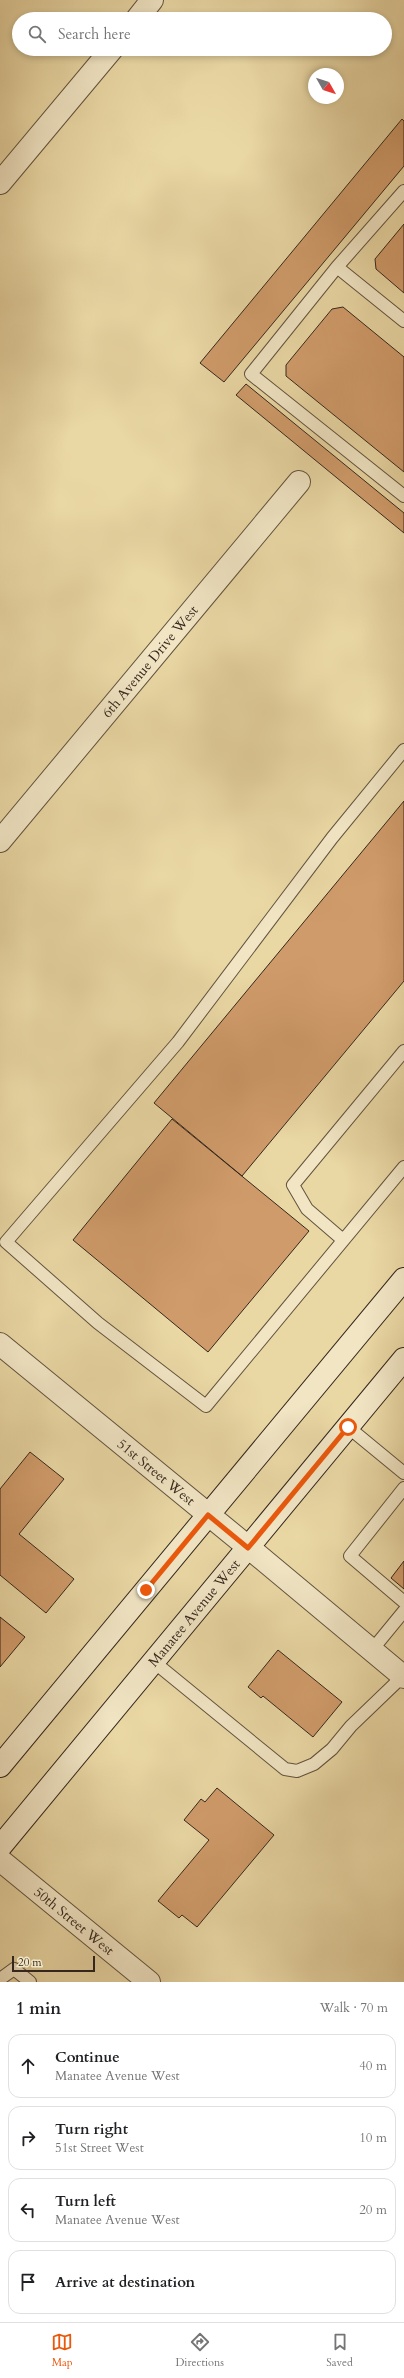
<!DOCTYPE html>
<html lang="en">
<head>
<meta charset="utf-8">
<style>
  :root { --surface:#fff; --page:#f2f2f2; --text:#202124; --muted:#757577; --line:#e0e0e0; --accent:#ea580c }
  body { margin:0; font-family:Cardo,serif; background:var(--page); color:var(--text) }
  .compass { position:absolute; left:308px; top:68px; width:36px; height:36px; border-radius:50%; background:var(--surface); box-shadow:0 2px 6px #0003; rotate:129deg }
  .scale { position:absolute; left:12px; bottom:10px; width:83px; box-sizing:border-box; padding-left:4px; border:2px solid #35271d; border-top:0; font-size:11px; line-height:14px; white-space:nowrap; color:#35271d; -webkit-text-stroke:3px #f1e5c4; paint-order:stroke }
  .stop { position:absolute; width:12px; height:12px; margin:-9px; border:3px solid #ea580c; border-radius:50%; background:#fff }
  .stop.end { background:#ea580c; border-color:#fff; box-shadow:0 1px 4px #0008 }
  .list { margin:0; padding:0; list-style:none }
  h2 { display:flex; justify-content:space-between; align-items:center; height:52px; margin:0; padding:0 16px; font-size:17px }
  h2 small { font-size:13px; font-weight:400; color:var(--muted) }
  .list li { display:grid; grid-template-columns:26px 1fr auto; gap:12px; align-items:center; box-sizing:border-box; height:64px; margin:0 8px 8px; padding:0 8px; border:1px solid var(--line); border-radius:12px }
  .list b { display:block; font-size:15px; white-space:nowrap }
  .list p { margin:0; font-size:13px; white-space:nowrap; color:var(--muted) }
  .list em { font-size:13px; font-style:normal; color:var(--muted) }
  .icon { flex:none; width:22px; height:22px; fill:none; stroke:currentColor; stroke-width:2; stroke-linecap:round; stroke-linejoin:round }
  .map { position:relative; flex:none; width:404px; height:1982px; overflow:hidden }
  .search { position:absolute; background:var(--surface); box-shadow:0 2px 6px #0003; left:12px; right:12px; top:12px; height:44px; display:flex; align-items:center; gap:10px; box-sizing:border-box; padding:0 14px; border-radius:22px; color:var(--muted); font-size:15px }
  .sheet { height:340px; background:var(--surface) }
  nav { display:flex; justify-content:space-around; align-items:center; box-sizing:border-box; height:56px; border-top:1px solid var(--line); background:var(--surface); font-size:11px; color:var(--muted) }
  nav a { display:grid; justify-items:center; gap:2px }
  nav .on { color:var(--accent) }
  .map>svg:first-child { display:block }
  .building { fill:#d09b6a; stroke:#35271d }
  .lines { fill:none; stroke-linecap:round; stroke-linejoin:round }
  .service-casing { stroke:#62533f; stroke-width:14 }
  .minor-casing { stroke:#62533f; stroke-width:24 }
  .tertiary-casing { stroke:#62533f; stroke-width:24 }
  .secondary-casing { stroke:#35271d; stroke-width:24 }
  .service { stroke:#f1e5c4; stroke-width:12 }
  .minor { stroke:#f1e5c4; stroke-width:22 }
  .tertiary { stroke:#f1e5c4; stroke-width:22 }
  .secondary { stroke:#f1e5c4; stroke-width:22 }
  .route { stroke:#ea580c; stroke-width:5 }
  .labels { text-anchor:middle; stroke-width:4; stroke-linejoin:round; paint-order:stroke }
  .street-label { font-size:14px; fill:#35271d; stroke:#f1e5c4 }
</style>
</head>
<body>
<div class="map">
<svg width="404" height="1982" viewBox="0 0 404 1982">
  <rect width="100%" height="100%" fill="#e9d7a4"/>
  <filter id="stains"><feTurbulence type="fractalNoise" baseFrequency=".005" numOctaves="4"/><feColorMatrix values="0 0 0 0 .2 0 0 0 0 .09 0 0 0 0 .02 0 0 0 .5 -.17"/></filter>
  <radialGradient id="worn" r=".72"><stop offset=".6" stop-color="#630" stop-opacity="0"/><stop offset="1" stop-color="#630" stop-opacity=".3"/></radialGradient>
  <path class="building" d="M402,119L404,121V166L224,382L200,363Z
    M404,224V293L376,269L375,259Z
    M343,307L404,357V472L286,376V365L332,309Z
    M246,384L404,513V533L236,395Z
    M404,801V981L242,1176L154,1103Z
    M172,1119L309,1231L208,1352L73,1240Z
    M30,1452L64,1479L19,1534L74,1579L46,1613L0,1575V1489Z
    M404,1561V1589L391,1578Z
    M0,1617L25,1637L0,1667Z
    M278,1650L342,1702L313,1737L263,1696L261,1698L248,1687Z
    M217,1788L274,1835L197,1927L182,1915L179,1918L158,1901L209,1840L184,1820L201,1799L205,1802Z"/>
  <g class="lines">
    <g class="service-casing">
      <path id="service" d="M404,191L337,267L251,374L404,496
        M337,267L404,321
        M404,750L332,838L178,1042L6,1242L98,1323L206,1406L404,1167
        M343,1240L307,1209L293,1185L404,1051
        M348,1427L404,1473
        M404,1488L350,1556L404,1602
        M372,1650L404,1611
        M154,1662L285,1769L297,1771L314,1764L332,1749L351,1726L403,1676
        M0,1979L14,1969L30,1982"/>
    </g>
    <g class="minor-casing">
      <g id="minor">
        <path d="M137,19L152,0"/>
        <path d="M0,183L112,49"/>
        <path id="s1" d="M0,841L299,482"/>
        <path d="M248,1547L404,1677"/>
        <path id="s2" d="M0,1860L149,1982"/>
      </g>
    </g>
    <g class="tertiary-casing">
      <g id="tertiary">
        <path id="s3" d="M0,1344L248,1547"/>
      </g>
    </g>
    <g class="secondary-casing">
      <g id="secondary">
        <path d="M0,1766L404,1279"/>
        <path id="s4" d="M0,1847L404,1359"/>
      </g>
    </g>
    <use href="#service" class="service"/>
    <use href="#minor" class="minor"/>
    <use href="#tertiary" class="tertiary"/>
    <use href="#secondary" class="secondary"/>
  </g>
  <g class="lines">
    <path class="route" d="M146,1590L208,1515L248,1548L348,1427"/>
  </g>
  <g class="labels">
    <g class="street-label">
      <text dy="5" stroke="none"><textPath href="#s1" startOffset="234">6th Avenue Drive West</textPath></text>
      <text dy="5" stroke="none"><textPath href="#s3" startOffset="202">51st Street West</textPath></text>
      <text dy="5" stroke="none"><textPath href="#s4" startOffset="304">Manatee Avenue West</textPath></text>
      <text dy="5" stroke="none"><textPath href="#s2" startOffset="96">50th Street West</textPath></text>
    </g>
  </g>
  <rect width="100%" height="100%" filter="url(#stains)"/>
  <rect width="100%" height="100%" fill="url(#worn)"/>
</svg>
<svg class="compass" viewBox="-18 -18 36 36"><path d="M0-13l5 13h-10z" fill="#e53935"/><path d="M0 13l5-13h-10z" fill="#757577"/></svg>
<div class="scale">20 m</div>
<div class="stop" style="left:348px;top:1427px"></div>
<div class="stop end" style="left:146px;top:1590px"></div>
<div class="search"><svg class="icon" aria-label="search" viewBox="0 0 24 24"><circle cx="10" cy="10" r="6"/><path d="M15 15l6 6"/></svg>Search here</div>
</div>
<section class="sheet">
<h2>1 min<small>Walk · 70 m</small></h2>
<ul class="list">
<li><svg class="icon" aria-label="ahead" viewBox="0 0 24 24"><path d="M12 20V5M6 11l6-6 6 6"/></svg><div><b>Continue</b><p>Manatee Avenue West</p></div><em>40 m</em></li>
<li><svg class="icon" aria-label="right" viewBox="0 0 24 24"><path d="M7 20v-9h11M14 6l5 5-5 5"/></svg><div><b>Turn right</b><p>51st Street West</p></div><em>10 m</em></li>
<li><svg class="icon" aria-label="left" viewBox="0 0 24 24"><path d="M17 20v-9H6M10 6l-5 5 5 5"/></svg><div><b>Turn left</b><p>Manatee Avenue West</p></div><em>20 m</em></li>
<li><svg class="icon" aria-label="arrive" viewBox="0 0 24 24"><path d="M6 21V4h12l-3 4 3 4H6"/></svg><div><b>Arrive at destination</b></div></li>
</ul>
</section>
<nav>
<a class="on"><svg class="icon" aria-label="map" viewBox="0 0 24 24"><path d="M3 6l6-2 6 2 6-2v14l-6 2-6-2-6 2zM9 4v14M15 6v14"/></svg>Map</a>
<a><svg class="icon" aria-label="directions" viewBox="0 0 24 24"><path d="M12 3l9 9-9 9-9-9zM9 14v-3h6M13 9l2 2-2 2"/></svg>Directions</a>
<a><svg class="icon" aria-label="saved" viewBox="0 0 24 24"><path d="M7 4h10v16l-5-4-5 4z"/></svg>Saved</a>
</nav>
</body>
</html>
